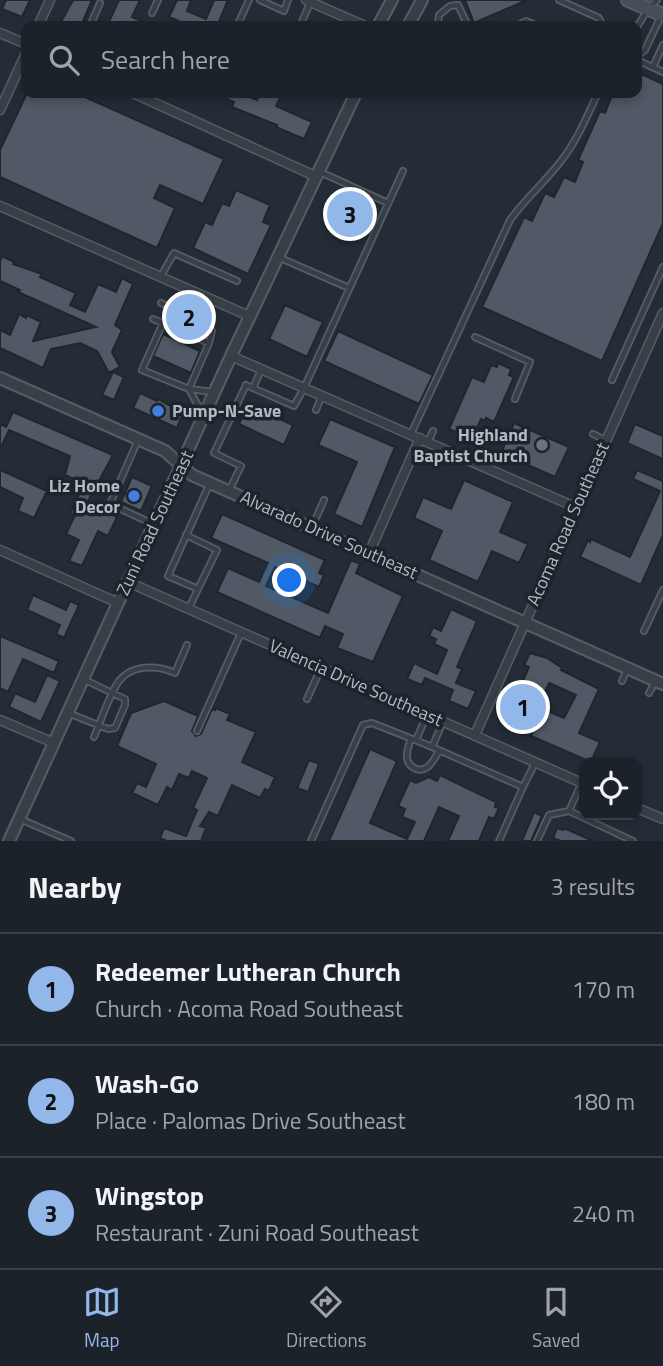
<!DOCTYPE html>
<html lang="en">
<head>
<meta charset="utf-8">
<style>
  :root { --surface:#1b2229; --page:#282f35; --text:#f1f3f6; --muted:#a0a4a8; --line:#393f46; --accent:#92b8e9 }
  body { margin:0; font-family:"Titillium Web",sans-serif; background:var(--page); color:var(--text) }
  .controls { position:absolute; right:21px; bottom:21px; display:grid; overflow:hidden; border-radius:14px; box-shadow:0 4px 10px #0003 }
  .controls button { width:63px; height:63px; display:grid; place-items:center; padding:0; border:0; border-bottom:2px solid var(--line); background:var(--surface); color:var(--text); font:35px sans-serif }
  .you { position:absolute; left:290px; top:581px; width:24px; height:24px; margin:-18px; border:5px solid #fff; border-radius:50%; background:#1a73e8; box-shadow:0 0 0 10px #1a73e833 }
  .badge { display:grid; place-items:center; width:46px; height:46px; border-radius:50%; background:var(--accent); color:#111; font-size:23px; font-weight:700 }
  .pin { position:absolute; translate:-50% -50%; border:4px solid #fff; box-shadow:0 2px 7px #0006 }
  .list { margin:0; padding:0; list-style:none }
  h2 { display:flex; justify-content:space-between; align-items:center; height:91px; margin:0; padding:0 28px; font-size:30px }
  h2 small { font-size:23px; font-weight:400; color:var(--muted) }
  .list li { display:grid; grid-template-columns:46px 1fr auto; gap:21px; align-items:center; box-sizing:border-box; height:112px; padding:0 28px; border-top:2px solid var(--line) }
  .list b { display:block; font-size:26px; white-space:nowrap }
  .list p { margin:0; font-size:23px; white-space:nowrap; color:var(--muted) }
  .list em { font-size:23px; font-style:normal; color:var(--muted) }
  .icon { flex:none; width:38px; height:38px; fill:none; stroke:currentColor; stroke-width:2; stroke-linecap:round; stroke-linejoin:round }
  .map { position:relative; flex:none; width:663px; height:841px; overflow:hidden }
  .search { position:absolute; background:var(--surface); box-shadow:0 4px 10px #0003; left:21px; right:21px; top:21px; height:77px; display:flex; align-items:center; gap:18px; box-sizing:border-box; padding:0 24px; border-radius:14px; color:var(--muted); font-size:26px }
  .sheet { height:427px; background:var(--surface) }
  nav { display:flex; justify-content:space-around; align-items:center; box-sizing:border-box; height:98px; border-top:2px solid var(--line); background:var(--surface); font-size:19px; color:var(--muted) }
  nav a { display:grid; justify-items:center; gap:4px }
  nav .on { color:var(--accent) }
  .map>svg:first-child { display:block }
  .building { fill:#505965; stroke:#1f262e; stroke-width:2; fill-rule:evenodd }
  .lines { fill:none; stroke-linecap:round; stroke-linejoin:round }
  .service-casing { stroke:#565d65; stroke-width:8 }
  .minor-casing { stroke:#565d65; stroke-width:11 }
  .tertiary-casing { stroke:#565d65; stroke-width:14 }
  .secondary-casing { stroke:#565d65; stroke-width:16 }
  .service { stroke:#383f47; stroke-width:4.5 }
  .minor { stroke:#383f47; stroke-width:8 }
  .tertiary { stroke:#383f47; stroke-width:10 }
  .secondary { stroke:#464e5a; stroke-width:12 }
  .shop-dot { fill:#3f7fe0; stroke:#1d242c; stroke-width:2.5 }
  .worship-dot { fill:#6b7280; stroke:#1d242c; stroke-width:2.5 }
  .labels { text-anchor:middle; stroke-width:7; stroke-linejoin:round; paint-order:stroke }
  .poi-label { font-size:18px; font-weight:bold; fill:#b3bac3; stroke:#1d242c; text-anchor:end }
  .street-label { font-size:18px; fill:#b3bac3; stroke:#1d242c }
</style>
</head>
<body>
<div class="map">
<svg width="663" height="841" viewBox="0 0 663 841">
  <rect width="100%" height="100%" fill="#242d37"/>
  <path class="building" d="M6,0H30L22,17L2,9Z
    M73,0H92L81,26H61L62,23L61,22Z
    M119,0H140L132,17L153,26H107Z
    M177,0H191L187,11L206,19L214,0H228L218,24L222,26H190L169,17Z
    M465,0H527L474,23Z
    M637,72L663,84V223L602,361L482,307L524,217L532,221L545,193L554,197L564,177L575,182L583,162L578,160L600,111L605,113L613,93H637Z
    M27,93H76L224,159L203,204L160,185L154,198L175,208L157,248L0,177V150Z
    M213,93H240L257,100L260,93H273L281,96L276,106L312,122L304,139L276,127L277,125L232,107L234,102Z
    M236,190L270,205L263,222L271,225L248,274L193,248L205,222L212,225L222,203L229,206Z
    M345,195L366,205L355,230L333,221Z
    M2,256L14,262L13,264L42,274L40,277L76,293L70,305L85,312L98,284L116,292L122,278L133,284L115,325L122,330L112,352L120,367L109,373L97,351L80,343L51,349L43,368L0,348V330L10,335L19,314L26,318L27,315L41,322L33,341L96,327L18,292L20,290L0,281V262Z
    M285,305L323,322L307,357L269,339Z
    M338,331L433,375L419,404L324,361Z
    M163,334L200,351L191,373L153,356Z
    M498,363L511,369L509,375L514,377L494,422L486,418L485,421L481,419L472,439L449,429L472,377L484,382L491,365L497,367Z
    M113,372L124,377L114,400L102,395Z
    M140,393L157,401L158,399L183,413L177,428L133,408Z
    M248,405L293,425L284,445L239,424Z
    M13,412L113,455L88,501L117,517L108,536L98,531L82,566L69,561L79,540L66,534L75,515L70,513L84,484L65,475L70,456L9,430L0,450V424L6,427Z
    M330,419L395,447L362,527L334,514L357,462L318,445Z
    M514,423L569,447L555,477L501,453Z
    M635,424L663,436V459L627,443Z
    M0,470L47,491L34,518L18,511L23,498L0,487Z
    M637,470L663,481V535L641,585L580,557L588,540L590,542L591,539L630,557L660,491L633,479Z
    M132,477L152,486L141,511L121,502Z
    M464,480L513,502L500,532L528,544L519,563L492,551L478,582L429,560L442,531L414,518L423,497L451,509Z
    M222,514L325,560L319,573L324,575L319,587L275,567L266,586L328,613L351,560L360,564L356,573L403,596L373,662L337,648L343,634L325,626L320,638L217,592L228,568L259,582L268,563L211,538Z
    M33,595L66,610L70,601L79,605L64,638L56,634L60,625L27,610Z
    M451,609L477,621L457,667L462,669L456,683L476,691L468,709L449,701L453,690L425,678L422,685L407,679L414,663L437,674L447,650L434,644L436,639L429,636L433,627L441,631Z
    M0,636L59,661L54,673L23,659L8,692L0,688Z
    M530,653L547,658L562,668L561,670L599,689L579,733L600,742L591,762L531,736L537,722L520,718L507,709L514,693L517,694L529,667L524,665ZM549,683L576,695L564,718L538,707Z
    M47,675L60,681L41,722L9,707L15,693L35,702Z
    M164,701L198,716L192,731L196,736L201,734L212,709L215,710L216,708L230,714L227,720L256,732L242,762L275,777L269,791L265,789L260,798L232,785L218,816L209,812L200,826L206,828L201,841H167L160,838L164,828L186,836L197,810L193,808L207,778L192,771L189,778L179,774L172,790L167,787L158,805L132,793L137,783L146,787L156,764L117,746L131,713Z
    M370,749L397,761L370,823L407,839L415,822L402,817L405,809L398,806L410,780L416,783L429,777L437,781L440,775L496,802L495,807L499,808L494,819L489,817L479,841H448L459,816L439,807L424,841H329Z
    M309,760L319,764L308,792L297,788Z
    M534,812L542,816L531,841H522Z
    M557,828L563,830L564,828L593,841H561L553,838Z"/>
  <g class="lines">
    <g class="service-casing">
      <path id="service" d="M260,0L284,11L288,0
        M559,0L599,18L603,26
        M152,13L158,0
        M90,26L100,3
        M237,26L249,0
        M300,26L310,3
        M444,26L438,23L439,15L450,6L458,5L468,26
        M516,26L526,21L538,26
        M637,27L648,9L657,0
        M637,56L645,50L661,16
        M637,60L663,72
        M653,67L663,45
        M318,171L388,203
        M278,257L349,288
        M161,276L174,253L237,281
        M161,303L180,311
        M153,319L163,323
        M198,320L207,324L212,331L209,343
        M163,323L209,343L189,389L142,370Z
        M475,337L530,362L515,399
        M612,380L663,267
        M253,388L261,370
        M189,389L202,413
        M190,389L212,392
        M316,410L322,395
        M411,434L510,220C525,199 545,182 561,161C577,141 587,116 598,93
        M593,434L605,440
        M138,440L110,504L153,524
        M428,442L433,431
        M229,491L241,466L214,453L246,385L294,406L304,388L403,171
        M312,527L324,500
        M186,535L217,550L198,589
        M189,608L198,589L168,576L210,483
        M644,631L663,590
        M622,681L627,669
        M649,693L655,682
        M307,699L321,668
        M68,713L108,729L115,728L125,705V699L83,679
        M197,731L241,633
        M94,737C101,721 109,695 119,681C132,664 158,665 175,673L187,645
        M411,739C409,744 407,750 407,755C406,765 417,773 426,768C432,765 436,756 439,750
        M416,740L427,715
        M432,747L443,722
        M523,787L535,763
        M569,811L633,841
        M20,819L71,841
        M311,841L363,725L372,723L425,744L523,787L499,841
        M537,841L549,815L569,811L581,784"/>
    </g>
    <g class="minor-casing">
      <path id="minor" d="M306,0L365,26
        M38,26L50,0
        M0,33L26,44
        M133,93L315,176
        M0,110L26,53
        M0,206L249,316
        M231,356L575,507
        M0,550L118,603
        M369,553L420,438
        M128,582L584,784
        M0,720L54,743
        M475,735L663,313
        M637,808L663,819"/>
    </g>
    <g class="tertiary-casing">
      <path id="tertiary" d="M378,26L392,0
        M408,26L422,0
        M0,378L165,451L192,475L663,684
        M9,841L231,356L356,93"/>
    </g>
    <g class="secondary-casing">
      <path id="secondary" d="M628,0L663,15"/>
    </g>
    <use href="#service" class="service"/>
    <use href="#minor" class="minor"/>
    <use href="#tertiary" class="tertiary"/>
    <use href="#secondary" class="secondary"/>
  </g>
  <g class="shop-dot">
    <circle cx="158" cy="411" r="7"/>
    <circle cx="134" cy="496" r="7"/>
  </g>
  <circle class="worship-dot" cx="542" cy="445" r="7"/>
  <g class="labels">
    <g class="poi-label">
      <text x="172" y="417" text-anchor="start">Pump-N-Save</text>
      <text x="528" y="441">Highland<tspan x="528" dy="21">Baptist Church</tspan></text>
      <text x="120" y="492">Liz Home<tspan x="120" dy="21">Decor</tspan></text>
    </g>
    <g class="street-label">
      <text transform="translate(155 523) rotate(-65)" y="6">Zuni Road Southeast</text>
      <text transform="translate(568 524) rotate(-66)" y="6">Acoma Road Southeast</text>
      <text transform="translate(329 535) rotate(24)" y="6">Alvarado Drive Southeast</text>
      <text transform="translate(356 683) rotate(24)" y="6">Valencia Drive Southeast</text>
    </g>
  </g>
</svg>
<div class="controls">
<button><svg class="icon" aria-label="locate" viewBox="0 0 24 24"><circle cx="12" cy="12" r="6"/><path d="M12 2v4M12 18v4M2 12h4M18 12h4"/></svg></button>
</div>
<div class="you"></div>
<div class="pin badge" style="left:523px;top:707px">1</div>
<div class="pin badge" style="left:189px;top:317px">2</div>
<div class="pin badge" style="left:350px;top:214px">3</div>
<div class="search"><svg class="icon" aria-label="search" viewBox="0 0 24 24"><circle cx="10" cy="10" r="6"/><path d="M15 15l6 6"/></svg>Search here</div>
</div>
<section class="sheet">
<h2>Nearby<small>3 results</small></h2>
<ul class="list">
<li><span class="badge">1</span><div><b>Redeemer Lutheran Church</b><p>Church · Acoma Road Southeast</p></div><em>170 m</em></li>
<li><span class="badge">2</span><div><b>Wash-Go</b><p>Place · Palomas Drive Southeast</p></div><em>180 m</em></li>
<li><span class="badge">3</span><div><b>Wingstop</b><p>Restaurant · Zuni Road Southeast</p></div><em>240 m</em></li>
</ul>
</section>
<nav>
<a class="on"><svg class="icon" aria-label="map" viewBox="0 0 24 24"><path d="M3 6l6-2 6 2 6-2v14l-6 2-6-2-6 2zM9 4v14M15 6v14"/></svg>Map</a>
<a><svg class="icon" aria-label="directions" viewBox="0 0 24 24"><path d="M12 3l9 9-9 9-9-9zM9 14v-3h6M13 9l2 2-2 2"/></svg>Directions</a>
<a><svg class="icon" aria-label="saved" viewBox="0 0 24 24"><path d="M7 4h10v16l-5-4-5 4z"/></svg>Saved</a>
</nav>
</body>
</html>
